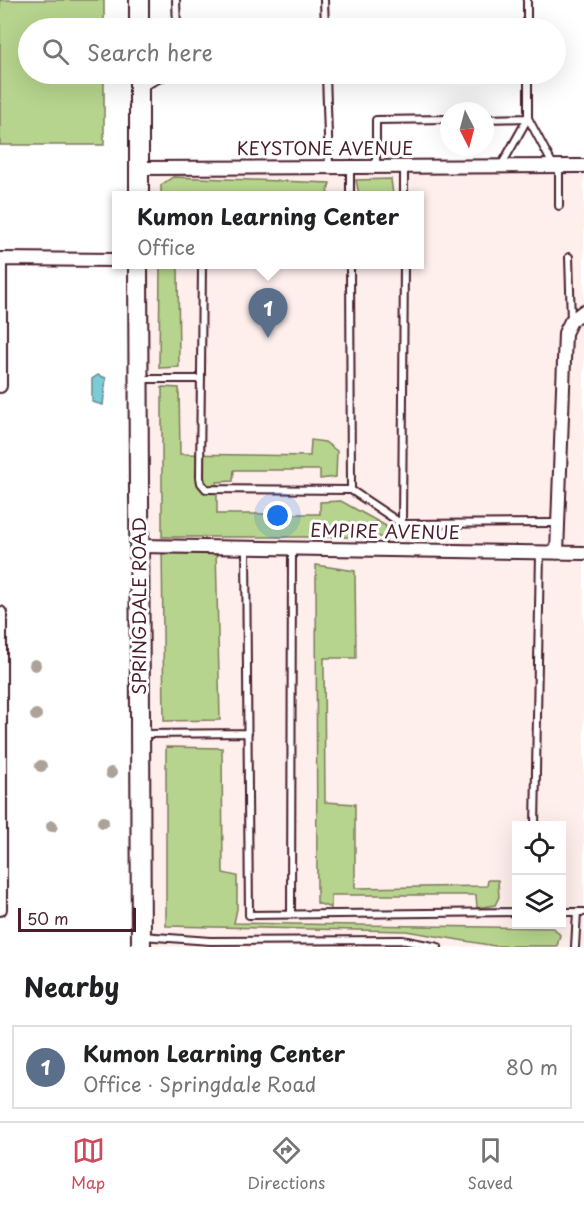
<!DOCTYPE html>
<html lang="en">
<head>
<meta charset="utf-8">
<style>
  :root { --surface:#fff; --page:#f6f6f6; --text:#202124; --muted:#757577; --line:#e0e0e0; --accent:#d1495b }
  body { margin:0; font-family:"Playpen Sans",sans-serif; background:var(--page); color:var(--text) }
  .controls { position:absolute; right:18px; bottom:18px; display:grid; overflow:hidden; border-radius:0px; box-shadow:0 6px 24px #0002 }
  .controls button { width:54px; height:54px; display:grid; place-items:center; padding:0; border:0; border-bottom:2px solid var(--line); background:var(--surface); color:var(--text); font:30px sans-serif }
  .compass { position:absolute; left:440px; top:102px; width:54px; height:54px; border-radius:50%; background:var(--surface); box-shadow:0 6px 24px #0002; rotate:174deg }
  .scale { position:absolute; left:18px; bottom:15px; width:118px; box-sizing:border-box; padding-left:6px; border:3px solid #4a1f2b; border-top:0; font-size:16px; line-height:21px; white-space:nowrap; color:#4a1f2b; -webkit-text-stroke:4px #fff; paint-order:stroke }
  .you { position:absolute; left:278px; top:516px; width:21px; height:21px; margin:-15px; border:4px solid #fff; border-radius:50%; background:#1a73e8; box-shadow:0 0 0 9px #1a73e833 }
  .badge { display:grid; place-items:center; width:39px; height:39px; border-radius:50%; background:var(--accent); color:#fff; font-size:20px; font-weight:700 }
  .pin { position:absolute; translate:-50% -50px; filter:drop-shadow(0 2px 3px #0008) }
  .pin::after { content:''; position:absolute; top:32px; width:21px; height:18px; background:inherit; clip-path:polygon(0 0,100% 0,50% 100%) }
  .popup { position:absolute; left:112px; top:191px; width:312px; height:78px; box-sizing:border-box; display:grid; place-content:center; border-radius:0px; background:var(--surface); filter:drop-shadow(0 2px 4px #0005); font-size:20px; white-space:nowrap; color:var(--muted) }
  .popup b { font-size:22px; color:var(--text) }
  .popup::after { content:''; position:absolute; left:50%; top:100%; margin-left:-12px; border:12px solid transparent; border-top-color:var(--surface) }
  .list { margin:0; padding:0; list-style:none }
  h2 { display:flex; justify-content:space-between; align-items:center; height:78px; margin:0; padding:0 24px; font-size:26px }
  h2 small { font-size:20px; font-weight:400; color:var(--muted) }
  .list li { display:grid; grid-template-columns:39px 1fr auto; gap:18px; align-items:center; box-sizing:border-box; height:84px; margin:0 12px 12px; padding:0 12px; border:2px solid var(--line); border-radius:0px }
  .list b { display:block; font-size:22px; white-space:nowrap }
  .list p { margin:0; font-size:20px; white-space:nowrap; color:var(--muted) }
  .list em { font-size:20px; font-style:normal; color:var(--muted) }
  .icon { flex:none; width:33px; height:33px; fill:none; stroke:currentColor; stroke-width:2; stroke-linecap:round; stroke-linejoin:round }
  .map { position:relative; flex:none; width:584px; height:947px; overflow:hidden }
  .search { position:absolute; background:var(--surface); box-shadow:0 6px 24px #0002; left:18px; right:18px; top:18px; height:66px; display:flex; align-items:center; gap:15px; box-sizing:border-box; padding:0 21px; border-radius:33px; color:var(--muted); font-size:22px }
  .sheet { height:174px; background:var(--surface) }
  nav { display:flex; justify-content:space-around; align-items:center; box-sizing:border-box; height:84px; border-top:2px solid var(--line); background:var(--surface); font-size:16px; color:var(--muted) }
  nav a { display:grid; justify-items:center; gap:3px }
  nav .on { color:var(--accent) }
  .map>svg:first-child { display:block }
  .built { fill:#feefed; fill-rule:evenodd }
  .green { fill:#b6d48d; stroke:#807a5c; stroke-width:1.5 }
  .water { fill:#7bccd5; stroke:#678791; stroke-width:1.5 }
  .lines { fill:none; stroke-linecap:round; stroke-linejoin:round }
  .lane-casing { stroke:#4a1f2b; stroke-width:10 }
  .street-casing { stroke:#4a1f2b; stroke-width:16 }
  .secondary-casing { stroke:#4a1f2b; stroke-width:22 }
  .lane { stroke:#fff; stroke-width:6 }
  .street { stroke:#fff; stroke-width:12 }
  .secondary { stroke:#fff; stroke-width:18 }
  .tree { fill:#ada29a }
  .labels { text-anchor:middle; stroke-width:6; stroke-linejoin:round; paint-order:stroke }
  .street-label { font-size:18px; fill:#4a1f2b; stroke:#fff }
</style>
</head>
<body>
<div class="map">
<svg width="584" height="947" viewBox="0 0 584 947">
  <rect width="100%" height="100%" fill="#fff"/>
  <filter id="ink" filterUnits="userSpaceOnUse"><feTurbulence type="fractalNoise" baseFrequency=".0167" numOctaves="2"/><feDisplacementMap in="SourceGraphic" scale="12" xChannelSelector="R" yChannelSelector="G"/><feConvolveMatrix kernelMatrix="1 2 1 2 8 2 1 2 1" color-interpolation-filters="sRGB"/></filter>
  <g filter="url(#ink)">
    <path class="built" d="M584,166V947H141L139,265L419,264V196L139,195L138,168ZM516,826H562V924H516Z"/>
    <path class="green" d="M0,0H104V28H28V74H104V145H0Z
      M173,177L330,183L327,195H161V185Z
      M391,179L393,195H359L356,180Z
      M160,265H178L179,367L159,368Z
      M162,387L179,388L180,454L310,456L311,440L325,442L337,451L336,477L320,479V470H234L233,481L217,482V514H320V502L341,501L386,526L385,537H162Z
      M162,547L216,548L220,720L164,721Z
      M316,565L355,571L356,658H324V664L325,802L355,804V888L487,886L488,880H498L499,897L495,905L477,908L476,895H331V908L317,903Z
      M166,747L222,748L223,873L237,876V909L234,923L554,928L560,935L557,946H495L406,931L166,926Z"/>
    <path class="water" d="M98,375L106,378L103,405L92,402V379Z"/>
    <g class="lines">
      <g class="lane-casing">
        <path id="lane" d="M176,0L177,28
          M324,0L325,28
          M527,0V28
          M326,74L329,167
          M142,87L169,74
          M528,118L553,165
          M485,119L528,118V74
          M501,166L528,118
          M350,167V196
          M376,167V120L449,119
          M404,196V167
          M559,206V167
          M569,257L571,321
          M202,264L200,477L201,483L206,489L351,490L402,524L558,523
          M350,264L351,490
          M140,379H201
          M402,524L404,264
          M246,548L249,915L516,912
          M143,734L248,733
          M535,826L540,553
          M562,912H584
          M291,915L292,549
          M142,936L210,941L402,940L438,947
          M575,947L577,912"/>
      </g>
      <g class="street-casing">
        <path id="street" d="M138,168L584,166
          M0,259L116,260
          M0,264V386
          M140,546L584,553
          M557,553L565,333L571,321L584,311
          M0,613V909"/>
      </g>
      <g class="secondary-casing">
        <path id="secondary" d="M139,28V0
          M139,196V74
          M138,264L141,947"/>
      </g>
      <use href="#lane" class="lane"/>
      <use href="#street" class="street"/>
      <use href="#secondary" class="secondary"/>
    </g>
    <g class="tree">
      <circle cx="35" cy="665" r="6"/>
      <circle cx="36" cy="715" r="6"/>
      <circle cx="41" cy="766" r="6"/>
      <circle cx="111" cy="773" r="6"/>
      <circle cx="103" cy="822" r="6"/>
      <circle cx="52" cy="826" r="6"/>
    </g>
  </g>
  <g class="labels">
    <g class="street-label">
      <text x="325" y="155">KEYSTONE AVENUE</text>
      <text transform="translate(385 532) rotate(1)" y="6">EMPIRE AVENUE</text>
      <text transform="translate(140 606) rotate(-90)" y="6">SPRINGDALE ROAD</text>
    </g>
  </g>
</svg>
<div class="controls">
<button><svg class="icon" aria-label="locate" viewBox="0 0 24 24"><circle cx="12" cy="12" r="6"/><path d="M12 2v4M12 18v4M2 12h4M18 12h4"/></svg></button>
<button><svg class="icon" aria-label="layers" viewBox="0 0 24 24"><path d="M12 4l9 5-9 5-9-5zM3 14l9 5 9-5"/></svg></button>
</div>
<svg class="compass" viewBox="-18 -18 36 36"><path d="M0-13l5 13h-10z" fill="#e53935"/><path d="M0 13l5-13h-10z" fill="#757577"/></svg>
<div class="scale">50 m</div>
<div class="you"></div>
<div class="pin badge" style="left:268px;top:338px;background:#5c6f8a">1</div>
<div class="popup"><b>Kumon Learning Center</b>Office</div>
<div class="search"><svg class="icon" aria-label="search" viewBox="0 0 24 24"><circle cx="10" cy="10" r="6"/><path d="M15 15l6 6"/></svg>Search here</div>
</div>
<section class="sheet">
<h2>Nearby<small></small></h2>
<ul class="list">
<li><span class="badge" style="background:#5c6f8a">1</span><div><b>Kumon Learning Center</b><p>Office · Springdale Road</p></div><em>80 m</em></li>
</ul>
</section>
<nav>
<a class="on"><svg class="icon" aria-label="map" viewBox="0 0 24 24"><path d="M3 6l6-2 6 2 6-2v14l-6 2-6-2-6 2zM9 4v14M15 6v14"/></svg>Map</a>
<a><svg class="icon" aria-label="directions" viewBox="0 0 24 24"><path d="M12 3l9 9-9 9-9-9zM9 14v-3h6M13 9l2 2-2 2"/></svg>Directions</a>
<a><svg class="icon" aria-label="saved" viewBox="0 0 24 24"><path d="M7 4h10v16l-5-4-5 4z"/></svg>Saved</a>
</nav>
</body>
</html>
